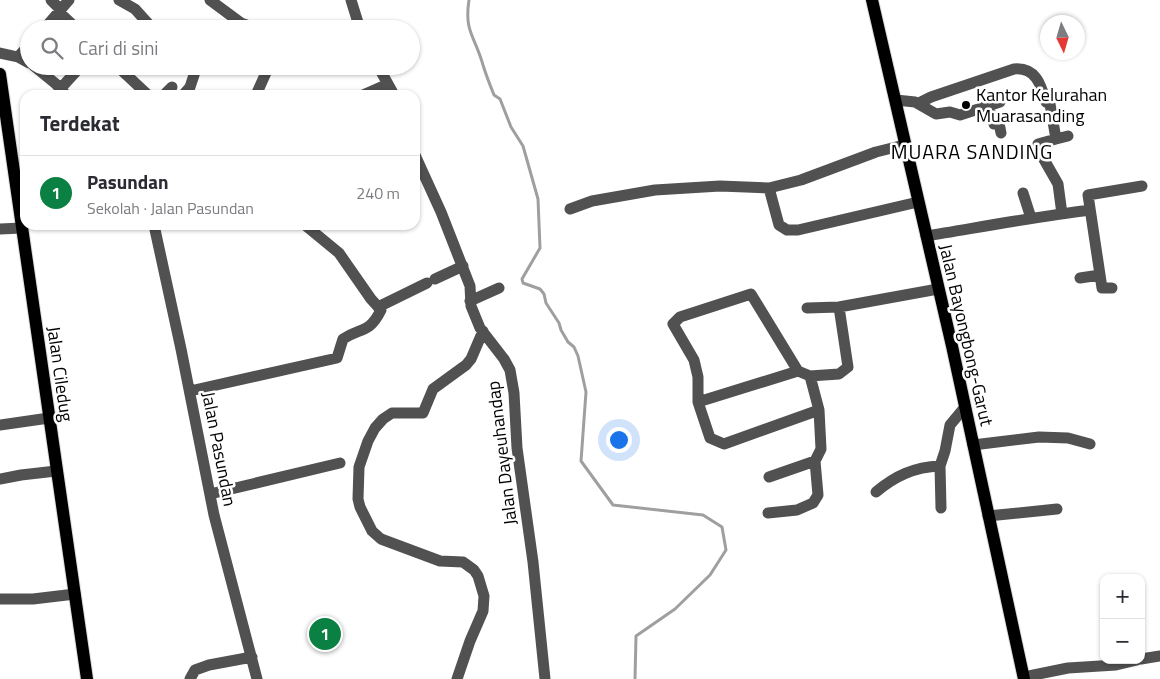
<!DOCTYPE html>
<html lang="id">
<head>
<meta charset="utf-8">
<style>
  :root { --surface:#fff; --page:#f2f2f3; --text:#2b2b33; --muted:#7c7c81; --line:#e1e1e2; --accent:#0b8043 }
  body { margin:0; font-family:"Titillium Web",sans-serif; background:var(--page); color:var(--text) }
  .controls { position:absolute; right:15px; bottom:15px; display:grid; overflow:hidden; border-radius:10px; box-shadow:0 1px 4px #0004 }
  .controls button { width:45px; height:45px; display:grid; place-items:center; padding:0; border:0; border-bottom:1px solid var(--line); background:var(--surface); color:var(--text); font:25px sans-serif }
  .compass { position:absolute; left:1040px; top:15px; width:45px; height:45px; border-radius:50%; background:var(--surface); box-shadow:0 1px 4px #0004; rotate:175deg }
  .you { position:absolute; left:618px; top:439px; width:18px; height:18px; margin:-12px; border:4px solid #fff; border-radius:50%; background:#1a73e8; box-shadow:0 0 0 8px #1a73e833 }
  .badge { display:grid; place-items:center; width:32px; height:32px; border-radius:50%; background:var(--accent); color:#fff; font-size:16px; font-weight:700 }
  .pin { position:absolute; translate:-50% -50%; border:2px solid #fff; box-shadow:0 1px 5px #0006 }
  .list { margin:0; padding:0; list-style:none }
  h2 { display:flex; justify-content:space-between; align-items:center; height:65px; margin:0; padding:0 20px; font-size:21px }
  h2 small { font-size:16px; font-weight:400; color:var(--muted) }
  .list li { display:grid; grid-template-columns:32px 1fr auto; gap:15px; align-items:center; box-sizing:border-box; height:75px; padding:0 20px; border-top:1px solid var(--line) }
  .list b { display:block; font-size:19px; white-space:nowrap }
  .list p { margin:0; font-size:16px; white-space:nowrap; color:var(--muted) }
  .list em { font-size:16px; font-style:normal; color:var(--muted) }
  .icon { flex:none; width:28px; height:28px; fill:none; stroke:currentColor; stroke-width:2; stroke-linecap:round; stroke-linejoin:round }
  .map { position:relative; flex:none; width:1160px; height:679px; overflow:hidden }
  .search { position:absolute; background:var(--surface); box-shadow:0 1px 4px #0004; left:20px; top:20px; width:400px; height:55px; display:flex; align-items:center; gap:12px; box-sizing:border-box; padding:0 18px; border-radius:28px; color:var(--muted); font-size:19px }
  .panel { position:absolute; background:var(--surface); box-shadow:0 1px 4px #0004; left:20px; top:90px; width:400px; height:140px; border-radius:15px }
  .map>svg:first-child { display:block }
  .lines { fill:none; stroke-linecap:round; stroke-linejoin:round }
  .stream { stroke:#9f9f9f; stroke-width:3 }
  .major-casing { stroke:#dbdbdb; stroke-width:14 }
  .minor { stroke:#515151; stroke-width:11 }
  .major { stroke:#000; stroke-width:12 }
  .poi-dot { fill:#000; stroke:#fff; stroke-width:2 }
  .labels { text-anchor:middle; stroke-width:5; stroke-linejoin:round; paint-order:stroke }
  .poi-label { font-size:18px; fill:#000; stroke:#fff; text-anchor:start }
  .street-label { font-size:18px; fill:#000; stroke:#fff }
  .quarter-label { font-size:20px; letter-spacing:1px; fill:#000; stroke:#fff }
</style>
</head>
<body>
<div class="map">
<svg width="1160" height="679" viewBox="0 0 1160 679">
  <rect width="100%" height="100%" fill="#fff"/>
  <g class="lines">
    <path class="stream" d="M469,0C464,32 475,36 483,65C486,75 490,85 494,95L500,99L511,127L523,146L538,199L540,248L522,279L523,283L540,289L544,294L546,303L559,323L561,330L568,342L574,347L578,356L586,392L581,461L613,505L703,515L722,527L726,550L710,575L675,609L636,636L635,679"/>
    <g class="major-casing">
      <path id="major" d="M872,0L952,346L1024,679
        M0,74L87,679"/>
    </g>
    <path class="minor" d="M51,0L61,10
      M119,0L135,9L153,29
      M210,0L241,23L257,29
      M351,0L360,29
      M59,12L77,29
      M44,29L69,0
      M115,29L118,26
      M0,53L18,57L29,63
      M18,57L29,45
      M34,66L56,84L66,95
      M117,66L148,95
      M378,66L394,95
      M61,88L81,66
      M164,95L172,87
      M183,95L190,87L197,66
      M256,95L269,66
      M363,95L388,84
      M896,100L915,102L936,114L950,112L960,115L1000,102
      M919,103L931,97L1014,69C1036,67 1041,85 1046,102L1050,104L1056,139L1038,144L1042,156L1058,184L1062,214
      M988,106L994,124L999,123L1001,133
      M1056,139L1068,136
      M415,155L441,212L470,286L471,306L480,328L504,359L510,370L514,393L517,448L533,562L545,679
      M769,188L779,225L787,230H798L918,202
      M1023,193L1031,218
      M570,209L592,201L655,190L720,186L769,188L801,180L876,152L904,145
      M154,225L181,349L214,515L257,679
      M0,229L22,228
      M926,236C981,227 1035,217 1090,210
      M1080,278L1100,275
      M435,279L463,266
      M1112,288H1102L1088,195L1142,186
      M470,301L499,288
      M378,307L427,283
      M807,308L839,307L938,289
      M798,371L751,294L680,317L673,324L694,360L698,377V402L710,438L724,444L819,410
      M190,391L337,358L343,339C361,327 369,334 381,310L371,299L339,253L305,225
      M698,402L798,371L810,376L839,374L848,367L839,307
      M0,425L49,418
      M973,445L1039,437L1068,438L1090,444
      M769,477L815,461
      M0,479L21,475L56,471
      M876,492C895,476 914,467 940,466
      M210,494L340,463
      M941,508L940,466L945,451L950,425L965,407
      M768,513L797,510L813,503L818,495L815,461L821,449L819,410L810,376
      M988,516L1057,509
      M0,599H33L75,594
      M1141,659L1160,656
      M1024,677L1068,668L1116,665L1137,660
      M190,679L195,670L209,665L252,657
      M457,679L470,641L483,611L484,596L478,576L474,570L463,562L440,561L381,539L372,531L360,507L358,499L359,467L368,441L375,428L383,419L392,413H423L433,389L466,365L471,359L483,331"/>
    <use href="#major" class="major"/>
  </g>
  <circle class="poi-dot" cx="966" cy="105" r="5"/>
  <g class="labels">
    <g class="poi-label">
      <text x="976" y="101">Kantor Kelurahan<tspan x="976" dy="21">Muarasanding</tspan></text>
    </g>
    <g class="street-label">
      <text transform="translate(966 335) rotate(77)" y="6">Jalan Bayongbong-Garut</text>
      <text transform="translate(60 374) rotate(82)" y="6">Jalan Ciledug</text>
      <text transform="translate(219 449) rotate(79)" y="6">Jalan Pasundan</text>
      <text transform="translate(502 453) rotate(-97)" y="6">Jalan Dayeuhandap</text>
    </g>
    <g class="quarter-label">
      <text x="972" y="159">MUARA SANDING</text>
    </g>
  </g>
</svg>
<div class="controls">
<button>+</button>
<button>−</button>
</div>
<svg class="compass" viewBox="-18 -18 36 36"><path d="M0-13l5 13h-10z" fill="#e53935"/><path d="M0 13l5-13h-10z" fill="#7c7c81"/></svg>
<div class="you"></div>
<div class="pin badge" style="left:325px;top:634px">1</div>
<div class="search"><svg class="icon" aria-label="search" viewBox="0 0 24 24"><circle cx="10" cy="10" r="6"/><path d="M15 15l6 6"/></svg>Cari di sini</div>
<section class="panel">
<h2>Terdekat<small></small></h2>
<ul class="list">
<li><span class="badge">1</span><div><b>Pasundan</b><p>Sekolah · Jalan Pasundan</p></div><em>240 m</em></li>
</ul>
</section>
</div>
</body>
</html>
